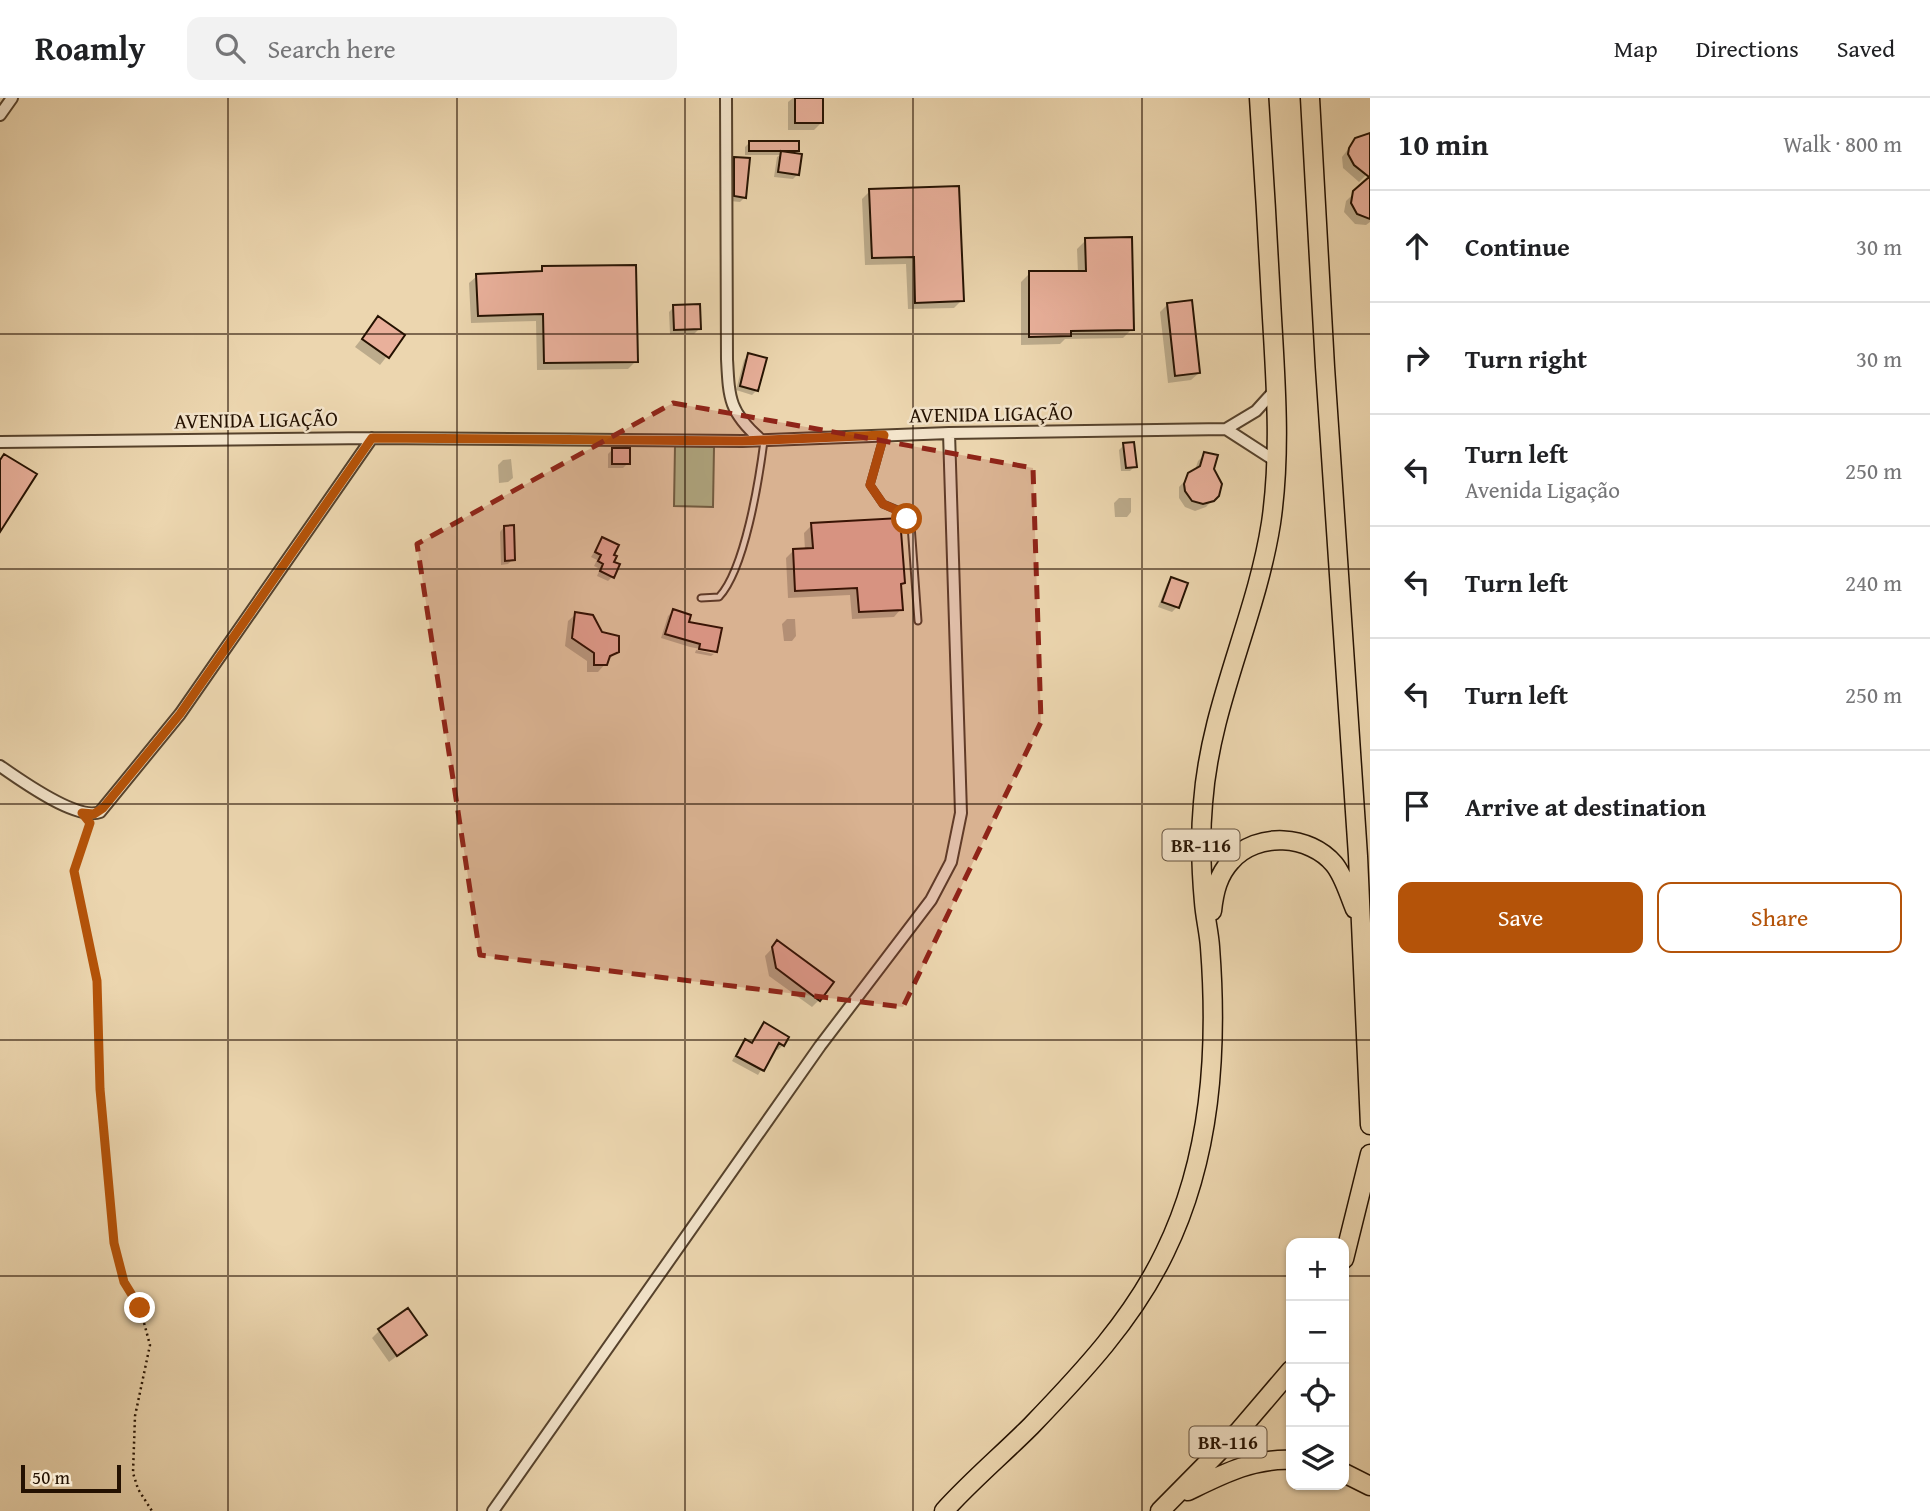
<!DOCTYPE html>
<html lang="en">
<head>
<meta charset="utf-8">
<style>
  :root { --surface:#fff; --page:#f2f2f2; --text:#202124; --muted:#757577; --line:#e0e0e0; --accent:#b45309 }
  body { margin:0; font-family:"Gentium Book Plus",serif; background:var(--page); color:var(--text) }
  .controls { position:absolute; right:21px; bottom:21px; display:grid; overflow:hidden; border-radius:14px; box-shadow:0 2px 5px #0004 }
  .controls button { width:63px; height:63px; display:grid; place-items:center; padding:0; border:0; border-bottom:2px solid var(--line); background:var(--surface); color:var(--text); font:35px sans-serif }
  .scale { position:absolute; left:21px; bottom:18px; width:100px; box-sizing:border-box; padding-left:7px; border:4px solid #241101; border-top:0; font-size:19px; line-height:24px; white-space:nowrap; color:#241101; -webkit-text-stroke:5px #f3e4cb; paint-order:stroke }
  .stop { position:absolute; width:21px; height:21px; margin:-16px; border:5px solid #b45309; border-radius:50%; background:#fff }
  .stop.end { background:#b45309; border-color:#fff; box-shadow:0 2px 7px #0008 }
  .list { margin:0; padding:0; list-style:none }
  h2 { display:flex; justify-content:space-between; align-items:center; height:91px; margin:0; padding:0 28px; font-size:30px }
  h2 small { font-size:23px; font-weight:400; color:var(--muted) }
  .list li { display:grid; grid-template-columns:46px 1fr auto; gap:21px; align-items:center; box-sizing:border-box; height:112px; padding:0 28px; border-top:2px solid var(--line) }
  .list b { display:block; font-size:26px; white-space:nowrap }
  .list p { margin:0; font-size:23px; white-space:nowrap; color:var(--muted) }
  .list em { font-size:23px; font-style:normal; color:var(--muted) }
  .actions { display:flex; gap:14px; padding:21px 28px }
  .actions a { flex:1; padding:16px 0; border:2px solid var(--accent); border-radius:14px; text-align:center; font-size:24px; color:var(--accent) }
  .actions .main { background:var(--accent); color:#fff }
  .icon { flex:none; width:38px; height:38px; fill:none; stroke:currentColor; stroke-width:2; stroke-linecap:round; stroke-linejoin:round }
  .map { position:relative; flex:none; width:1370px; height:1413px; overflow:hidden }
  header { display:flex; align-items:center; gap:42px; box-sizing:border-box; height:98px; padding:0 35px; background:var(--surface); border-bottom:2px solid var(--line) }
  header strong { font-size:33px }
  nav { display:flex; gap:38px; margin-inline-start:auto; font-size:24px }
  .search { width:490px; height:63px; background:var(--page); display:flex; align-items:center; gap:18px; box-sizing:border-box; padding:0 24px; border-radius:14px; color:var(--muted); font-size:26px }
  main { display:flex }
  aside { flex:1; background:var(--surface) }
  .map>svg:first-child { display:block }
  .green { fill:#b2bf90; stroke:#6b6848; stroke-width:2 }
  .shadow { fill:#0003 }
  .building { fill:#e9b09b; stroke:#241101; stroke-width:2 }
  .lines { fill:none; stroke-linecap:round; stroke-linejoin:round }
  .service-casing { stroke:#56422c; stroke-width:9 }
  .minor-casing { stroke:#56422c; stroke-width:14 }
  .trunk-casing { stroke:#241101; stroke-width:21 }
  .path { stroke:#241101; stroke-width:2.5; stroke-dasharray:2 3.5; stroke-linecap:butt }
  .service { stroke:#f3e4cb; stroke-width:5 }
  .minor { stroke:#f3e4cb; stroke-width:10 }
  .trunk { stroke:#ecd6af; stroke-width:18 }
  .route { stroke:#b45309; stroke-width:9 }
  .marked { fill:#8f2418; fill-opacity:0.2; stroke:#8f2418; stroke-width:5; stroke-dasharray:14 9; stroke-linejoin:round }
  .grid { fill:none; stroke:#241101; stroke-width:2; stroke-opacity:0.55 }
  .labels { text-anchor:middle; stroke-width:5; stroke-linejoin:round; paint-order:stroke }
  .shield { fill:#f3e4cb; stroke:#62503e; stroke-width:2 }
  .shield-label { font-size:19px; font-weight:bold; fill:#241101 }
  .street-label { font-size:21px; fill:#241101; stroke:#f3e4cb }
</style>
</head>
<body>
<header>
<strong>Roamly</strong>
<div class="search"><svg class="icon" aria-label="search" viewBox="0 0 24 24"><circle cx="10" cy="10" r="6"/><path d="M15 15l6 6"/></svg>Search here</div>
<nav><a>Map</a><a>Directions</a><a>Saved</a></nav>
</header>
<main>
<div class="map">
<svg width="1370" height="1413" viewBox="0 0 1370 1413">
  <rect width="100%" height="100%" fill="#ecd6af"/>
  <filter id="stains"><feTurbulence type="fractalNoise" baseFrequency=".00286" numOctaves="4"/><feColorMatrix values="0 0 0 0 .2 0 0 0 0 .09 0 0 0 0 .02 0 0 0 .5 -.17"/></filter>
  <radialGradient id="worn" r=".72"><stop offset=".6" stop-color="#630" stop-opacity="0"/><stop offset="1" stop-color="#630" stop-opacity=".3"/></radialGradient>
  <path class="green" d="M675,348L714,349L713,409L674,408Z"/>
  <path class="shadow" d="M793,0H821V25L814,32H788V4Z
    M1370,38V73L1359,84L1343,70L1342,59L1356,41Z
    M750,44L797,52L793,56L797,77L793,81L774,79L777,59L780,57H745V49Z
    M735,61L745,99L740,104L730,103V65Z
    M1370,80V124L1366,127L1355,126L1344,114L1346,103Z
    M870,93L962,202L954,210L908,211L906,166L865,167L862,101Z
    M1086,142L1132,231L1123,240L1065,241L1060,246L1021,247V184L1030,175H1078L1077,151Z
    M543,170L636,263L628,271L537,272L536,223L471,225L469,185L477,178L538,175Z
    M1168,206L1199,275L1191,282L1168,285L1160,214Z
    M674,209L699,231L694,236H670L669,214Z
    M378,220L403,238L380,267L355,249Z
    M749,257L757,292L752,297L736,292L744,262Z
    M1124,347L1135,368L1130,373H1121L1119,352Z
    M612,352L628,365L623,370H608V356Z
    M1205,356L1213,371V401L1206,409L1195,413L1185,409L1179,400V389L1195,372L1198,363Z
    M511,361L513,380L508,384L499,385L498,367L503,362Z
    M1119,400H1131V414L1127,419H1115L1114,405Z
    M812,427L904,485L900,488L901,511L894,519L852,521L850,497L788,500L786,460L793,453L805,452L804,435Z
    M504,429L513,461L508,466L501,467L500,434Z
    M602,441L612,457V479L608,483L597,478L600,471L594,468L597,462L591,459Z
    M1171,481L1177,509L1172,514L1158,509L1167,486Z
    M673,513L689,518L686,525L720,531L716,554L690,549L661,540L668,518Z
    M576,516L601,535L617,553L598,574H587V563L565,548L568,523Z
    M787,521H795L796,538L792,543H784L782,526Z
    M696,552L714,556L711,558L695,555Z
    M777,845L819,902L812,909L769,878L765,858Z
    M764,927L783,947L778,952L774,950L758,977L732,963L740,948L745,943L751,946Z
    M379,1233L425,1237L389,1264L372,1240Z"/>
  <path class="building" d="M795,0H823V25H795Z
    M1370,35V121L1357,116L1351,105L1353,93L1369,79L1354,67L1348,56L1349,50L1355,40Z
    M749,43H799V53H749Z
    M781,53L802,56L799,77L778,74Z
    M734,59L750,60L746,100L734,98Z
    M959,88L964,203L915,205L914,159L872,160L869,91Z
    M1132,139L1134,232L1071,233V238L1029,239V173H1086L1085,140Z
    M636,167L638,264L544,265L543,216L478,218L476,176L542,173V168Z
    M1192,202L1200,275L1175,278L1167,205Z
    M700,206L701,231L674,232L673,207Z
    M378,218L405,237L389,260L362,241Z
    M748,255L767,260L758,293L740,288Z
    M1134,344L1137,369L1126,370L1123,345Z
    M612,350H630V366H612Z
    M1204,354L1218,357L1214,371L1222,386L1219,398L1214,403L1203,406L1192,403L1185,393L1184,386L1188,375L1200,368Z
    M4,356L37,376L0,434V362Z
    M900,420L905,485L901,486L903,512L859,514L857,490L795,493L793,451L813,450L811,425Z
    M514,427L515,462L505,463L504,428Z
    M602,439L619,447L614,457L617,458L614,464L620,466L614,480L600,473L603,466L598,463L601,457L595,454Z
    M1171,479L1188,485L1179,510L1162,504Z
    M673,511L691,517L689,524L722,530L717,554L699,551L700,546L665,536Z
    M575,514L593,517L602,534L619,538V554L610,558L607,567H594V555L572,540Z
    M777,842L834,884L820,903L776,870L772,849Z
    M764,924L789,939L784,948L779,945L764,973L736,958L745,941L752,945Z
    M408,1210L427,1237L397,1258L378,1231Z"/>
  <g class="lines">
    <g class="service-casing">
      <path id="service" d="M884,337L870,387L883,406L902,414L911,427L918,523
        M701,500L719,499C745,471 759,382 764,343"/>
    </g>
    <g class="minor-casing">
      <path id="minor" d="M726,0L727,261C729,300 729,314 760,341
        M0,17L12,0
        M1226,331L1256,313L1275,292
        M0,344L372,340L742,343L949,335L1226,331L1277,364
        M0,668C20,682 77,723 100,714L180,616L372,340
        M493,1413L820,948L931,802L951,764L961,715L949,335"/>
    </g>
    <g class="trunk-casing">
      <path id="trunk" d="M1310,0L1325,269L1358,758L1370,1027
        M1212,813C1214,794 1218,777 1231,763C1257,733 1310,737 1334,766C1344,778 1349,797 1355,811
        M1344,1161L1370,1056
        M1344,1375L1370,1388
        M1188,1393C1221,1377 1253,1360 1291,1362
        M944,1413C971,1383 1002,1357 1031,1328C1082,1275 1133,1221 1165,1154C1211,1060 1218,953 1210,849C1209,834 1205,819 1204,804C1201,771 1200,738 1203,705C1210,607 1256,521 1271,425C1281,357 1276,288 1272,220C1268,147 1264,73 1259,0
        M1160,1413L1238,1334L1291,1272"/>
    </g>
    <path class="path" d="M90,726L73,773L97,883L100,991L114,1145L124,1183L140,1210L150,1247L135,1318L133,1375L138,1391L152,1413"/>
    <use href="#service" class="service"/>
    <use href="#minor" class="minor"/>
    <use href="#trunk" class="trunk"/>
  </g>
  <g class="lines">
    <path class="route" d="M140,1210L124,1184L114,1145L100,991L97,883L74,773L90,725L82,715L94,716L103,710L180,616L372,340L742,343L884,337L870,387L883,406L901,414L907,421"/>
  </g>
  <path class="marked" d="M673,305L1033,370L1041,624L903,909L480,857L417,446Z"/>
  <path class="grid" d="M228,0V1413M457,0V1413M685,0V1413M913,0V1413M1142,0V1413M0,236H1370M0,471H1370M0,706H1370M0,942H1370M0,1178H1291M1344,1178H1370"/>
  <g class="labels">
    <g class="shield">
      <rect x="1162.5" y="731.5" width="77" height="31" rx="5"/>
      <rect x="1189.5" y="1328.5" width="77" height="31" rx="5"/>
    </g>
    <g class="shield-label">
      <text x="1201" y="754">BR-116</text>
      <text x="1228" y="1351">BR-116</text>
    </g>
    <g class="street-label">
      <text transform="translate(991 316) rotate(-1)" y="7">AVENIDA LIGAÇÃO</text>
      <text transform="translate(256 322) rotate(-1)" y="7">AVENIDA LIGAÇÃO</text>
    </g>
  </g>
  <rect width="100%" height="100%" filter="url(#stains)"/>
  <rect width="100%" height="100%" fill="url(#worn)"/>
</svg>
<div class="controls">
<button>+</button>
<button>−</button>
<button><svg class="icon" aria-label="locate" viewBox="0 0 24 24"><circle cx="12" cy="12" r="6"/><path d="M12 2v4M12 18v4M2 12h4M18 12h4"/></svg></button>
<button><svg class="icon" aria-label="layers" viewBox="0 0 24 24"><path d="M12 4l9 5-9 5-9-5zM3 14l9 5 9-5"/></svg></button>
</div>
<div class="scale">50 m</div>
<div class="stop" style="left:907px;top:421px"></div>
<div class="stop end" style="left:140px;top:1210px"></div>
</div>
<aside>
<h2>10 min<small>Walk · 800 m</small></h2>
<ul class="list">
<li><svg class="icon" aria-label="ahead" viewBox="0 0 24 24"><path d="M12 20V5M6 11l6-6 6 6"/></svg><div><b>Continue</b></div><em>30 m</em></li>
<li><svg class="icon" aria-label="right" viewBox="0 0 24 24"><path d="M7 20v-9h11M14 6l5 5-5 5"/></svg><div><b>Turn right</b></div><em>30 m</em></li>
<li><svg class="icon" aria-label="left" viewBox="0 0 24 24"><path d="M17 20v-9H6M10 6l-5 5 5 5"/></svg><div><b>Turn left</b><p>Avenida Ligação</p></div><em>250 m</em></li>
<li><svg class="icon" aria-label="left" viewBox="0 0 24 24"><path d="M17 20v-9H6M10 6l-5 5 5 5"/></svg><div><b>Turn left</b></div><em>240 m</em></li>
<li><svg class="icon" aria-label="left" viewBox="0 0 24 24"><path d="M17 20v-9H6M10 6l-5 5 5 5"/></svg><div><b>Turn left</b></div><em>250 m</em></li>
<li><svg class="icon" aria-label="arrive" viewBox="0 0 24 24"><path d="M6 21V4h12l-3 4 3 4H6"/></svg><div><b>Arrive at destination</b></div></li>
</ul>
<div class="actions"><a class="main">Save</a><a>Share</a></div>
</aside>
</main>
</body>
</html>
